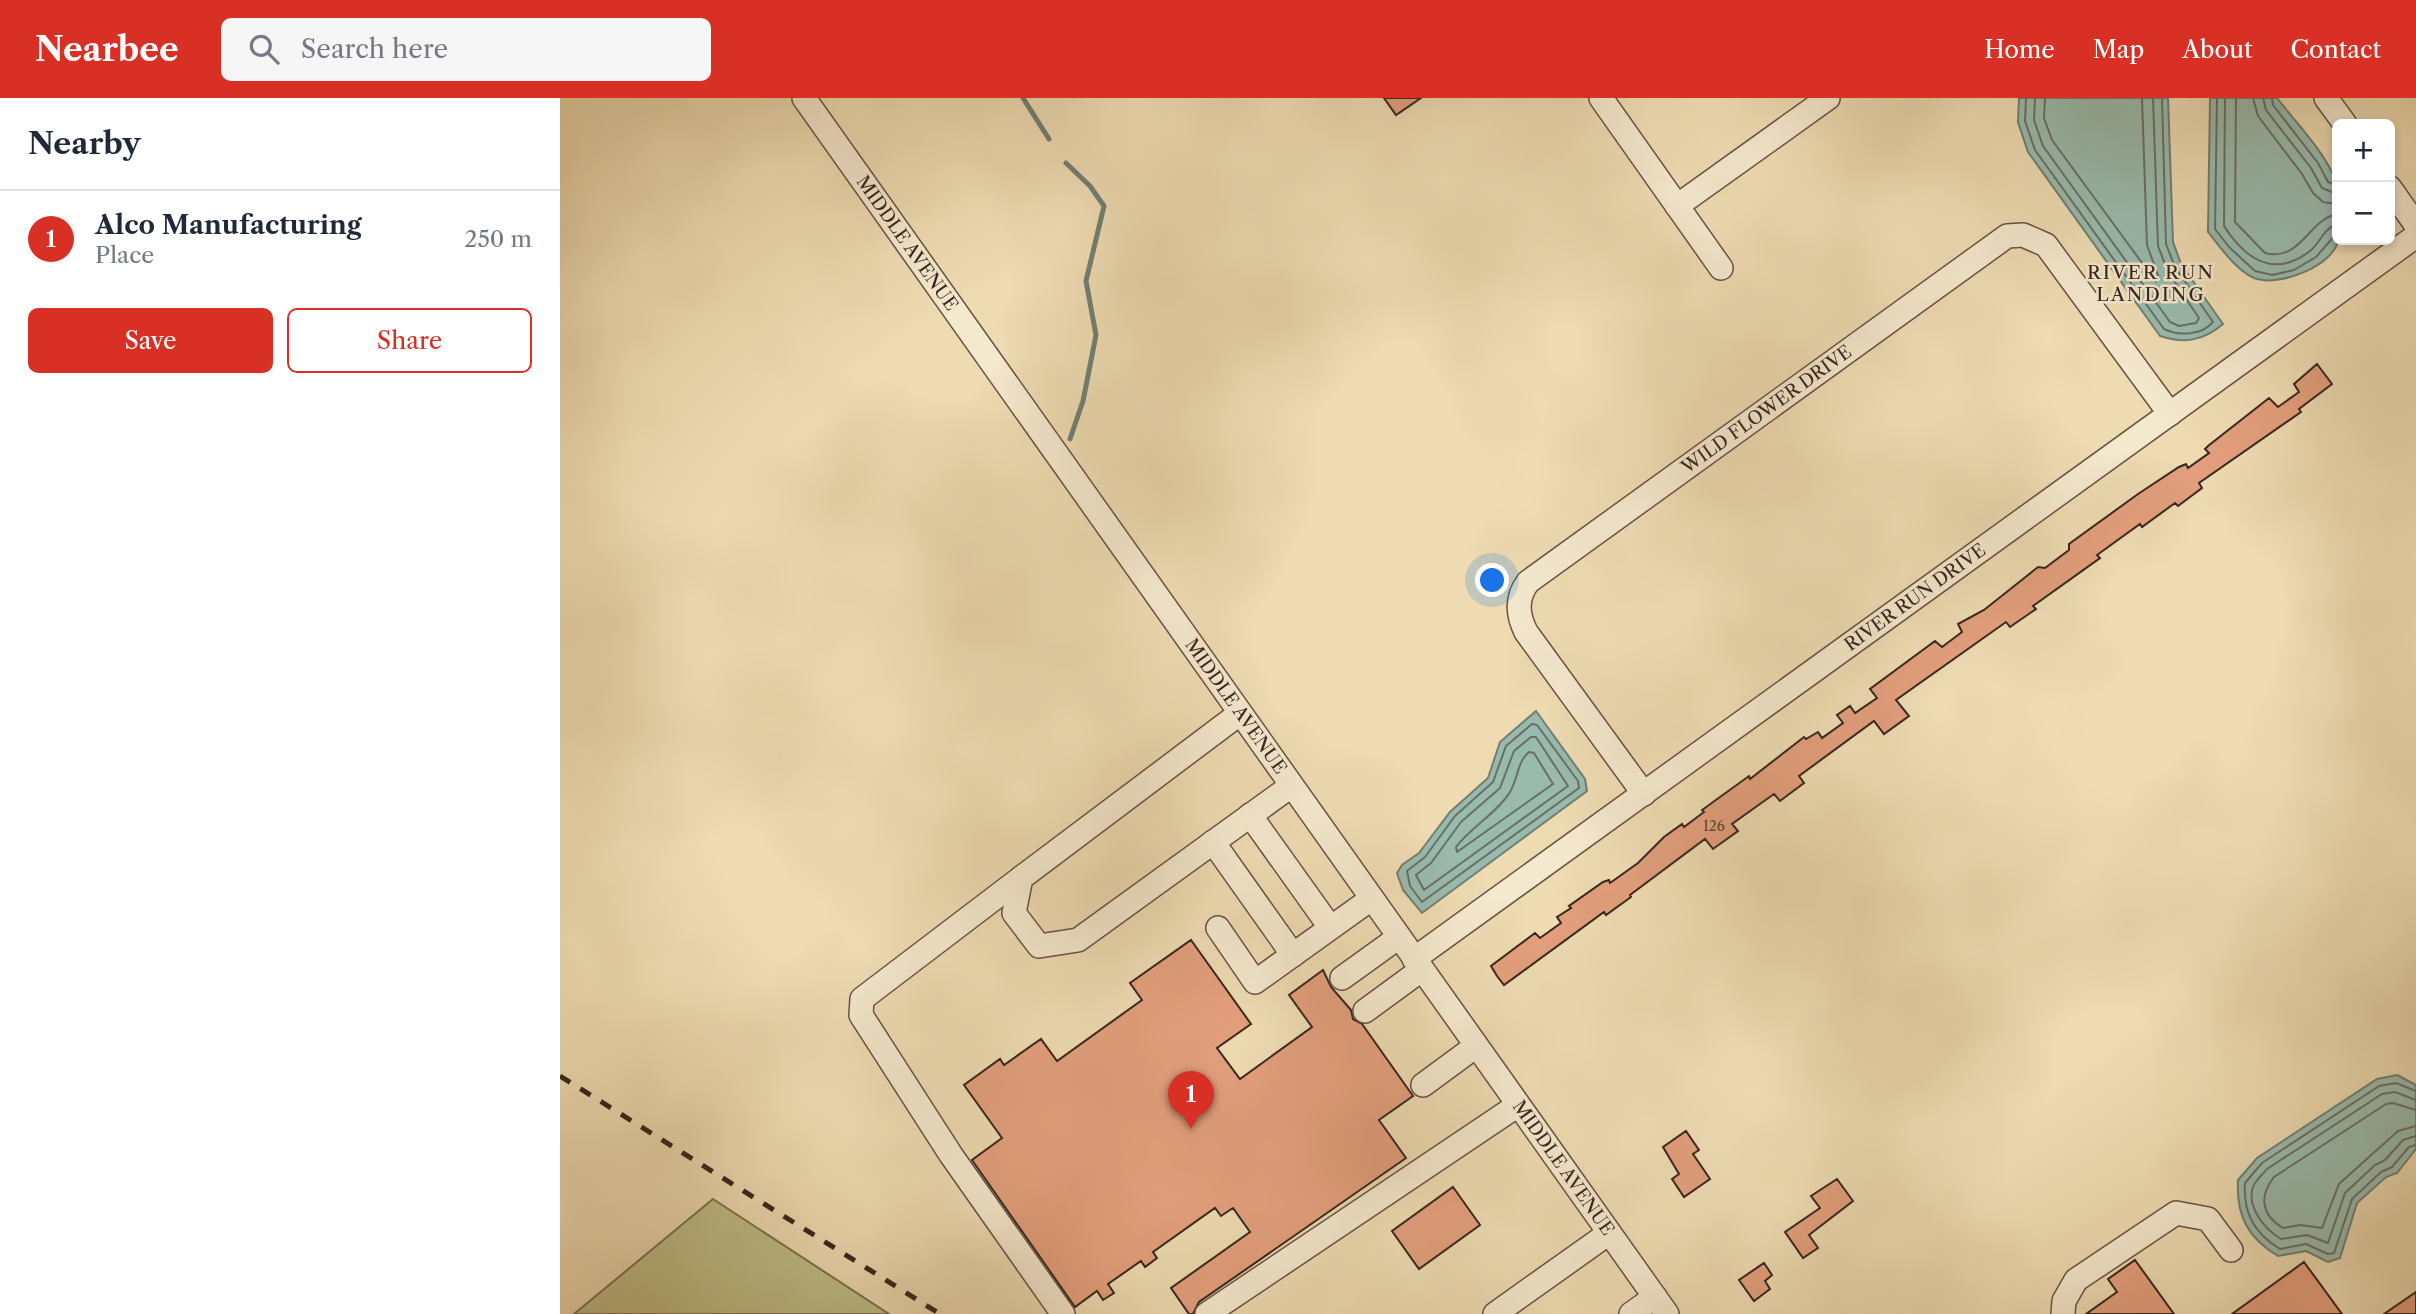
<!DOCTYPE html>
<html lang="en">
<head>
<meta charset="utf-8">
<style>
  :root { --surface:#fff; --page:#f6f6f7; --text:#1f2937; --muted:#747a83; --line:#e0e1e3; --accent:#d93025 }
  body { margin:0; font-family:"Libre Caslon Text",serif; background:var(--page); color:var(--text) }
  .controls { position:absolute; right:21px; top:21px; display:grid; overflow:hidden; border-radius:10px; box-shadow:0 4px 10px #0003 }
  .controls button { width:63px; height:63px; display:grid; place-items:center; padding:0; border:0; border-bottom:2px solid var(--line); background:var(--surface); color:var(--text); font:35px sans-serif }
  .you { position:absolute; left:933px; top:483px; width:24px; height:24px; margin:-18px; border:5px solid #fff; border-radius:50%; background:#1a73e8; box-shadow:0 0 0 10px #1a73e833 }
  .badge { display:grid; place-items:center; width:46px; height:46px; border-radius:50%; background:var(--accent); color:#fff; font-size:23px; font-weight:700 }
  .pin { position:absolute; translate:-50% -58px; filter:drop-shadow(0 2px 4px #0008) }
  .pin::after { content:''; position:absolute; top:37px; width:24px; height:21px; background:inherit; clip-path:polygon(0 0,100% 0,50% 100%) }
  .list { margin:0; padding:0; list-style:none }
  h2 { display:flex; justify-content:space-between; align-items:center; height:91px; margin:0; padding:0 28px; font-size:30px }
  h2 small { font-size:23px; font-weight:400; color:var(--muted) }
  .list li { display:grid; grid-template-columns:46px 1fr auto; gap:21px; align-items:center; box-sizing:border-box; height:98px; padding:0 28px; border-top:2px solid var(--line) }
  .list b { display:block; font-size:26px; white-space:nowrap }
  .list p { margin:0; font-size:23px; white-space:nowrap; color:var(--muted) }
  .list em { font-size:23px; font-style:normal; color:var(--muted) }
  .actions { display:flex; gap:14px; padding:21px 28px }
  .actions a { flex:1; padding:16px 0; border:2px solid var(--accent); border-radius:10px; text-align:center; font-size:24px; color:var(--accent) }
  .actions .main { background:var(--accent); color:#fff }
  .icon { flex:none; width:38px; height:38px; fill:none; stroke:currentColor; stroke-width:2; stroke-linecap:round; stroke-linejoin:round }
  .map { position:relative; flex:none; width:1856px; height:1216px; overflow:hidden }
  header { display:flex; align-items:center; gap:42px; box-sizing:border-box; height:98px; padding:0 35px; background:var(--accent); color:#fff }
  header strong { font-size:33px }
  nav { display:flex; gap:38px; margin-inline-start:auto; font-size:24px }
  .search { width:490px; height:63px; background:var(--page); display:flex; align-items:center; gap:18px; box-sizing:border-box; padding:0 24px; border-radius:10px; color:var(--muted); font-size:26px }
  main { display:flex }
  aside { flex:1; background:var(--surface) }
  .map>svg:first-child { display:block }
  .green { fill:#bebe88; stroke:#7b7253; stroke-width:2 }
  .water { fill:#99bbae; stroke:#727f74; stroke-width:2 }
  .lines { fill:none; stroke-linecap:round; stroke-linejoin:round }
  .shore { stroke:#687066; stroke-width:2 }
  .stream { stroke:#727f74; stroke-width:5 }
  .building { fill:#e39f7d; stroke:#38261e; stroke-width:2 }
  .minor-casing { stroke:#665343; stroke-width:26 }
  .minor { stroke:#f4e8cd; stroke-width:23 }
  .rail { stroke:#38261e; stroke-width:5; stroke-dasharray:12 12; stroke-linecap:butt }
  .labels { text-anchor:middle; stroke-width:5; stroke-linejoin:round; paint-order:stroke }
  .number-label { font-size:14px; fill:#634436 }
  .street-label { font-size:18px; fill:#38261e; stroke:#f4e8cd }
  .neighbourhood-label { font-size:19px; letter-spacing:2px; fill:#38261e; stroke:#f4e8cd }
</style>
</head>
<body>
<header>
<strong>Nearbee</strong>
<div class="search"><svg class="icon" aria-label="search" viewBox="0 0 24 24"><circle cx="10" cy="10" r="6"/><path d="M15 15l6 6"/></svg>Search here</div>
<nav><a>Home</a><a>Map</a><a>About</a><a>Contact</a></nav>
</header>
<main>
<aside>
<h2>Nearby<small></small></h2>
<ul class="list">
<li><span class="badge">1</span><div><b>Alco Manufacturing</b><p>Place</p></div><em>250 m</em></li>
</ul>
<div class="actions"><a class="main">Save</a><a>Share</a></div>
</aside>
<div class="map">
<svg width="1856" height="1216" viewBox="0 0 1856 1216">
  <rect width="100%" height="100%" fill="#eedbb2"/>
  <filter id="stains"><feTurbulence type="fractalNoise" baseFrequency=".00286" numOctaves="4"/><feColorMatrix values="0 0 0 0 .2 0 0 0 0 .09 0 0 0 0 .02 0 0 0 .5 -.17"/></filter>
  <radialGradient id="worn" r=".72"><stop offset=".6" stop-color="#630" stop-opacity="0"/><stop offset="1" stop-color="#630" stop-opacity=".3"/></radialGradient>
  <path class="green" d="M153,1101L329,1216H14Z"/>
  <path class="water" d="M1459,0H1608L1613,144L1621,166L1663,226C1643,243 1624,246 1600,238L1468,54L1458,24Z
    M1650,0H1717C1737,26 1764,53 1776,83C1781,97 1779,128 1778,142C1775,167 1718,190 1694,180C1676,172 1660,149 1648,134Z
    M976,613L1025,681L1027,693L862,815L843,792L837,775L842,767L859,755L890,714L928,680L940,644Z
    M1837,977L1856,987V1051L1837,1075L1826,1079L1797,1105L1780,1160L1768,1164L1746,1153L1718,1158C1688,1140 1676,1118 1678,1082L1697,1060L1817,981Z"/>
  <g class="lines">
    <path class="shore" d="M1466,0L1465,23L1475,52L1604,231C1619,238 1641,238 1653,224L1615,169L1606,146L1602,0
      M1475,0L1474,22L1483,48L1610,224L1619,228L1636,225L1639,220L1608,174L1598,148L1593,0
      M1485,0L1484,20L1492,42L1596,184L1599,180L1587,147L1582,0
      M1657,0L1655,131L1669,149L1695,173L1712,177L1734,172L1756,159L1777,135
      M1665,0L1664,128C1685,161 1714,181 1750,153C1761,144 1763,131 1777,126
      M1676,0L1675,124L1705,155C1741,164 1748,122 1777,116
      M1693,0L1698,18L1742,76L1753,95L1763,104L1777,106
      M1703,0L1706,12L1751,70L1762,90L1777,96
      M1712,0L1713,7L1758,65L1768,84L1777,87
      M972,626L977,627L1018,683L1019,690L862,804L850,788L847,773L865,759L895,718L933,684L946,648Z
      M971,639H976L1008,688L864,792L856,777L871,765L901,724L940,690L954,653Z
      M969,654L974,655L993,686L897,754L896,749C911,729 937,715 950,694C958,681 957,664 969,654Z
      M1856,993L1836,985L1819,988L1702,1065L1685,1085C1683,1115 1694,1135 1720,1151L1746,1146L1768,1156L1774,1155L1792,1101L1821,1074L1832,1069L1849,1049L1856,1047
      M1856,1002L1835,994L1822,996L1707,1071C1703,1076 1695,1083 1693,1089C1686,1110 1706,1132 1721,1141L1747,1137L1768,1145L1785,1095L1815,1067L1825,1062L1843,1042L1856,1038
      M1856,1012L1833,1005L1826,1006L1714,1079C1699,1098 1701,1117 1723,1130L1740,1127L1762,1130L1779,1086L1838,1033L1856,1028"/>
    <path class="stream" d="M463,0L489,41
      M506,65L530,88L544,108L526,183L536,237L523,303L510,341"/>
  </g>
  <path class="building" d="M824,0H861L836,17Z
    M1757,266L1772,286L1739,311L1741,314L1639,385L1642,390L1618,408L1615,405L1582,429L1580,426L1537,457L1540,460L1473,508L1476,511L1450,529L1446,524L1336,602L1349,618L1324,636L1314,623L1239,678L1244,685L1220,703L1214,696L1172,726L1178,733L1153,751L1145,741L1070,797L1071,799L1046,817L1044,814L944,887L937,878L931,868L975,835L980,840L1001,825L997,819L1011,810L1009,808L1043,784L1049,782L1050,785L1078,765L1104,739L1122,726L1124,729L1144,714L1142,712L1189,678L1190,681L1244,639L1246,641L1258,634L1262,640L1283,625L1277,617L1290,608L1295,615L1317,600L1310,591L1375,543L1382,549L1402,534L1398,526L1424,512L1478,469L1485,470L1509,452V446L1578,396L1619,369L1626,366L1628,370L1649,355L1645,351L1648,348L1709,300L1718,309L1739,294L1734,286Z
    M631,842L691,926L657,950L680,981L752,929L729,897L763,872L771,889L791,912L793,921L802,926L853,998L819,1022L846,1060L639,1204L633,1216H629L611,1190L690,1134L673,1110L661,1118L655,1110L593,1154L597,1160L585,1169L581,1163L548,1186L554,1195L543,1202L537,1193L515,1209L412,1062L442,1040L404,987L440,961L444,967L481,941L497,963L582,902L570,885Z
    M1126,1033L1139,1052L1133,1056L1150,1081L1124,1099L1112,1081L1119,1076L1103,1049Z
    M1277,1081L1293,1103L1249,1137L1258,1150L1243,1160L1225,1134L1260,1110L1251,1098Z
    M893,1089L920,1127L859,1171L832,1133Z
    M1575,1162L1614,1216H1526L1557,1194L1548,1181Z
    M1744,1164L1782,1216H1672Z
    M1204,1165L1212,1177L1205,1183L1210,1191L1194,1203L1179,1182Z
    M1856,1194V1216H1824Z"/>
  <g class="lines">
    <g class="minor-casing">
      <g id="minor">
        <path id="s1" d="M244,0L1107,1216"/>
        <path d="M1041,0L1161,170"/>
        <path d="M1766,0L1785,26"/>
        <path d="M1830,90L1856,127"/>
        <path d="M1117,108L1268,0"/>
        <path d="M679,616L461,780L454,815L479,848L518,842L731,688"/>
        <path id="s2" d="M1084,696L966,534C957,516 956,500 968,484L1447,138L1463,137L1486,147L1610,316"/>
        <path d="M690,717L770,829"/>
        <path d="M653,744L733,857"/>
        <path d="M461,780L302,901L301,917L391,1057L503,1216"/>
        <path d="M658,830L695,884L811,801"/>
        <path id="s3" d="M854,861L1856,138"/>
        <path d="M782,880L839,839"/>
        <path d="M805,913L861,872"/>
        <path d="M863,987L916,948"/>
        <path d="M647,1216L958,1007"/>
        <path d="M935,1216L1049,1135"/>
        <path d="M1071,1216L1095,1199"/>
        <path d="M1503,1216L1504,1203L1516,1182L1616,1115L1648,1121L1671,1152"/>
      </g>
    </g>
    <use href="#minor" class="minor"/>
    <path class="rail" d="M0,978L380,1216"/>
  </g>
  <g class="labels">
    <g class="number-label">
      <text x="1154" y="733">126</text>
    </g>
    <g class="street-label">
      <text dy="6" stroke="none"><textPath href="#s1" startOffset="178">MIDDLE AVENUE</textPath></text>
      <text dy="6" stroke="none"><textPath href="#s2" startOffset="548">WILD FLOWER DRIVE</textPath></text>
      <text dy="6" stroke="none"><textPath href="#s3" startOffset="618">RIVER RUN DRIVE</textPath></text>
      <text dy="6" stroke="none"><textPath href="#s1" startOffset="746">MIDDLE AVENUE</textPath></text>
      <text dy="6" stroke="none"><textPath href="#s1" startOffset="1312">MIDDLE AVENUE</textPath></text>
    </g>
    <g class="neighbourhood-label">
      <text x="1591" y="181">RIVER RUN<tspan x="1591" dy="22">LANDING</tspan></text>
    </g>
  </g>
  <rect width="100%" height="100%" filter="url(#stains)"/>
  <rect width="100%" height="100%" fill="url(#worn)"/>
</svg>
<div class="controls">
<button>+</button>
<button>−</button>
</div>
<div class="you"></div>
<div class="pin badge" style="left:631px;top:1031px">1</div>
</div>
</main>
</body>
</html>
